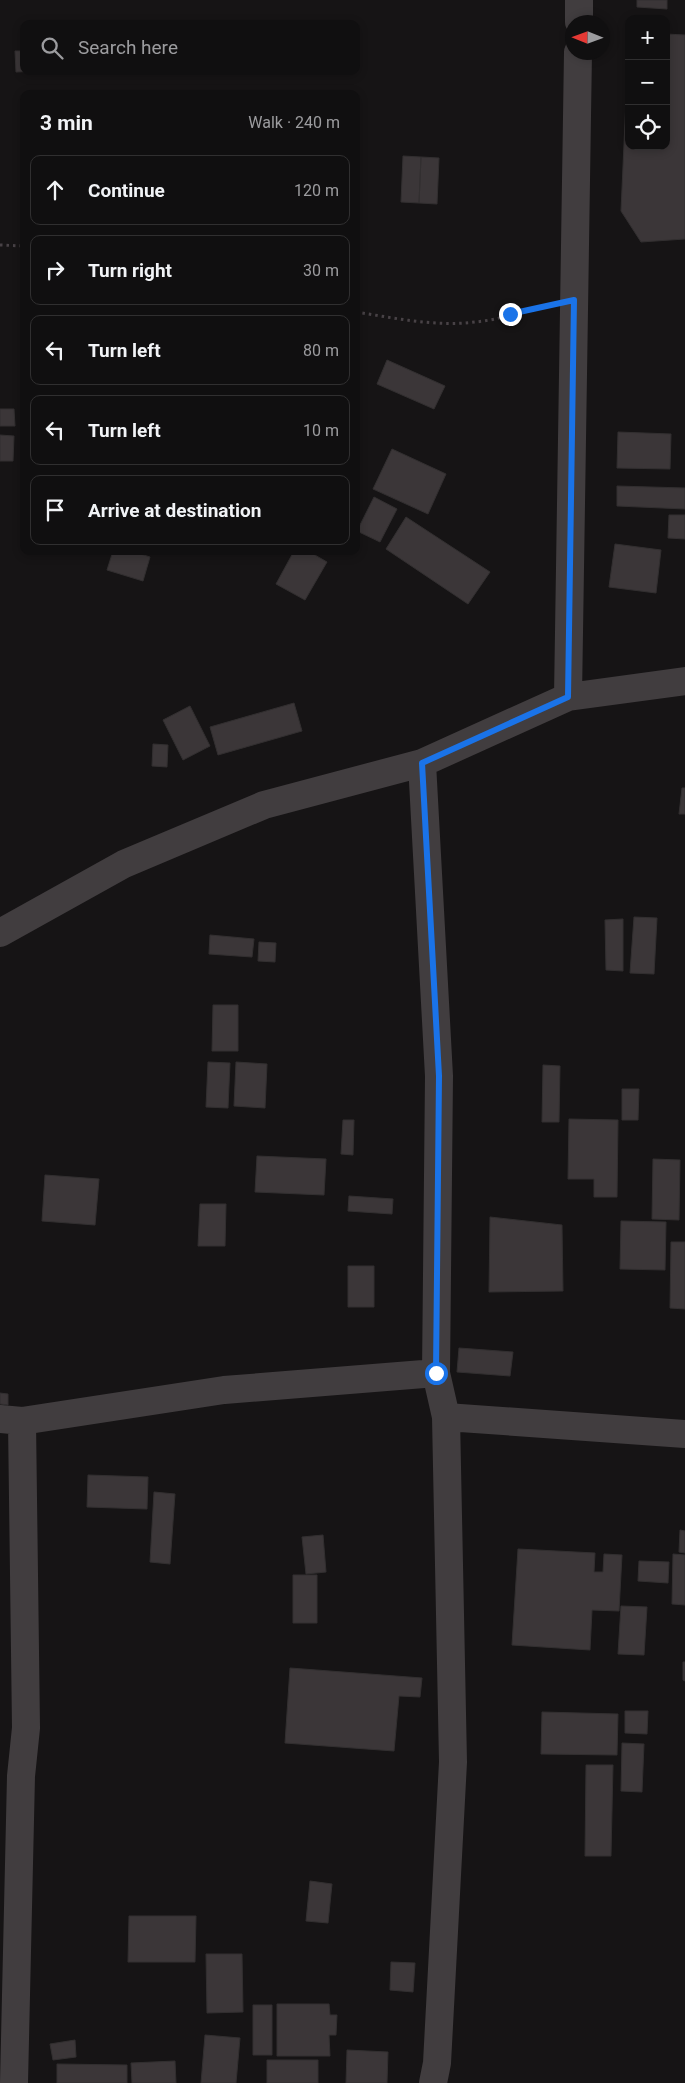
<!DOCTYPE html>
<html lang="en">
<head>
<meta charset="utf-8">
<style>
  :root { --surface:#100f10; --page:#191819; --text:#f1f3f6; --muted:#9c9c9f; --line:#302f30 }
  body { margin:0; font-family:Roboto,sans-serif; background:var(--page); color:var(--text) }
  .controls { position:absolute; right:15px; top:15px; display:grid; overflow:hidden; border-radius:10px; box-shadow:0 2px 8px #0003 }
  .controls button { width:45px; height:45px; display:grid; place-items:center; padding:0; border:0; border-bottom:1px solid var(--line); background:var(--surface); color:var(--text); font:25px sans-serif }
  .compass { position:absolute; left:565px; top:15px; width:45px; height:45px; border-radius:50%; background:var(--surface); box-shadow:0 2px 8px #0003; rotate:271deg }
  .stop { position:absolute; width:15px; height:15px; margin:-11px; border:4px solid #1a73e8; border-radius:50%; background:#fff }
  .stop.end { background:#1a73e8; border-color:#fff; box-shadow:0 1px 5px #0008 }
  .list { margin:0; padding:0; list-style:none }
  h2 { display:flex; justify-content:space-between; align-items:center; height:65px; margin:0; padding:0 20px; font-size:21px }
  h2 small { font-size:16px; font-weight:400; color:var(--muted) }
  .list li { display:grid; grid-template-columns:32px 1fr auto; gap:15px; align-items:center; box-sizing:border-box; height:70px; margin:0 10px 10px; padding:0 10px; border:1px solid var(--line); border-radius:10px }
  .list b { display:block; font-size:19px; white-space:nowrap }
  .list em { font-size:16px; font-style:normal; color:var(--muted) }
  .icon { flex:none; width:28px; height:28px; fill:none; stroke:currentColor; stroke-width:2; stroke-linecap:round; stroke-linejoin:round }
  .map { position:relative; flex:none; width:685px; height:2083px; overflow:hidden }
  .search { position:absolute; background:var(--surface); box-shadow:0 2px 8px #0003; left:20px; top:20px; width:340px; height:55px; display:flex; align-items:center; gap:12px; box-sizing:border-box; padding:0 18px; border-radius:10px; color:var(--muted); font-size:19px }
  .panel { position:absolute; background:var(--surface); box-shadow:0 2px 8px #0003; left:20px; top:90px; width:340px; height:465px; border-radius:10px }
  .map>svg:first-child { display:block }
  .building { fill:#3b3638; stroke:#322f30 }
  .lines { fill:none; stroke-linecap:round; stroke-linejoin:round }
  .path { stroke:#484246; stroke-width:3; stroke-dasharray:2.5 4; stroke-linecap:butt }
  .minor { stroke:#413d3f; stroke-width:28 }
  .route { stroke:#1a73e8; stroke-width:6 }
</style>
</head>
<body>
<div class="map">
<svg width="685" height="2083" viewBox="0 0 685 2083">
  <rect width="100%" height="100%" fill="#161415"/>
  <path class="building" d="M637,0H667V9L637,7Z
    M629,33V146H666V34L685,35V239L641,242L621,211Z
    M15,51H24V71H39L16,72Z
    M403,156L421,157L419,203L401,202Z
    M421,157L439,158L437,204L419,203Z
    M387,360L445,386L434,409L377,384Z
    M0,409H14L15,426H0Z
    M618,432L671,434L670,469L617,468Z
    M0,435L14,436L13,461H0Z
    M392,449L446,474L428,514L373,489Z
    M617,486L685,488V509L617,506Z
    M374,497L397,509L380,542L357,531Z
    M669,515H685V539L668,538Z
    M406,517L490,572L468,604L386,549Z
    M615,544L661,550L656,593L609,587Z
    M113,551H131L150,557L143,581L107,570Z
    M294,551H308L327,562L305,600L276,584Z
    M294,703L302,731L218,755L210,727Z
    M190,706L210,746L183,760L163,720Z
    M153,744L168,745L167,767L152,766Z
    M682,788H685V814H679Z
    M634,917L657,918L654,974L630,973Z
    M623,919V971L606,970L605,920Z
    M210,935L254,939L252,957L209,954Z
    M259,942L276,943L275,962L258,961Z
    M213,1005H238V1051H212Z
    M208,1062L230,1063L228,1108L206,1107Z
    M236,1062L267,1064L265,1108L234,1106Z
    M543,1065L560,1066L559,1122H542Z
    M622,1089H639L638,1120H622Z
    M569,1119L618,1120L617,1197H594V1179H568Z
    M343,1120H354L353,1155L341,1154Z
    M257,1156L326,1159L324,1195L255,1192Z
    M653,1159L680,1160L679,1220L652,1219Z
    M45,1175L99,1179L95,1225L42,1221Z
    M349,1196L393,1199L392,1214L348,1211Z
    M200,1204H226L225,1246H198Z
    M490,1217L562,1225L563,1291L489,1292Z
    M621,1221L666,1222L665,1270L620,1269Z
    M671,1242H685V1309L670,1308Z
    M348,1266H374V1307H348Z
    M459,1348L513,1352L510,1376L457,1372Z
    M0,1393L8,1394V1405L0,1404Z
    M88,1475L148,1477L147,1509L87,1507Z
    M154,1492L175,1494L170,1564L150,1562Z
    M680,1530L685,1531V1553L679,1552Z
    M323,1535L326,1572L306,1574L302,1537Z
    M518,1549L595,1553L594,1572H603L604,1554L622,1555L619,1611L592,1610L590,1650L512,1645Z
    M673,1554L685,1555V1605L672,1604Z
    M639,1561L669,1562L668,1583L638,1581Z
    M293,1575H317V1623H293Z
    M621,1606L647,1607L644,1655L618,1654Z
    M683,1662H685V1681L683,1680Z
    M290,1668L422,1678L420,1697L399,1696L394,1751L285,1743Z
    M625,1711H648L647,1734L625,1733Z
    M542,1712L618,1714L617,1755L541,1754Z
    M622,1743L644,1744L642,1792L621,1791Z
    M586,1765H613L611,1856H585Z
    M310,1881L332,1884L328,1923L306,1921Z
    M129,1916H196L195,1962H128Z
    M206,1954H242L243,2012L207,2013Z
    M391,1962L415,1963L413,1992L390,1990Z
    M277,2004H329L330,2015H337L336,2035H329L330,2056H277Z
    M253,2005H272V2055H253Z
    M205,2035L240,2038L236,2083H201Z
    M75,2040L76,2057L53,2060L50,2044Z
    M347,2050L388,2052L387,2083H346Z
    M267,2060H318V2083H267Z
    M175,2061L176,2083H132L131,2063Z
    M57,2064L127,2065V2083H57Z"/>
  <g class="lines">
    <path class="path" d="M0,245L24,246
      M356,312C395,318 435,327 475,322C498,320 521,312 543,307"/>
    <path class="minor" d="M579,22V0
      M568,697L578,52
      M422,763L439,1076L436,1373L446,1417L453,1762L437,2063L433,2083
      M0,933L124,864L264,805L422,763L568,697L685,681
      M446,1417L685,1434
      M0,1419L22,1421L224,1390L436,1373
      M14,2083L21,1776L26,1728L22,1421"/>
  </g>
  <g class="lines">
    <path class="route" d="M436,1373L439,1076L422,763L568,697L574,300L510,314"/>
  </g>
</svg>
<div class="controls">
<button>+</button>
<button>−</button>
<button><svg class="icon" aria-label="locate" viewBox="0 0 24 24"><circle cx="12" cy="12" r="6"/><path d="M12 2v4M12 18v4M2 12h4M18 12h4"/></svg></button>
</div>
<svg class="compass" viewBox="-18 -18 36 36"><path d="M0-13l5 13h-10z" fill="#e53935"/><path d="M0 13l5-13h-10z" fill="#9c9c9f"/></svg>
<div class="stop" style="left:436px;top:1373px"></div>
<div class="stop end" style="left:510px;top:314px"></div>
<div class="search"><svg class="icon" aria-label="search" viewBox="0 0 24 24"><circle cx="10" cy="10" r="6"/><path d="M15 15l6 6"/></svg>Search here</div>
<section class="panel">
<h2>3 min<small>Walk · 240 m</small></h2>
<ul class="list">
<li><svg class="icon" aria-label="ahead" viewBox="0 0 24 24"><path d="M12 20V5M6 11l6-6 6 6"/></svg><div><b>Continue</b></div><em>120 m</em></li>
<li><svg class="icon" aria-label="right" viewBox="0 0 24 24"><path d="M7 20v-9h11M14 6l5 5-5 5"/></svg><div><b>Turn right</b></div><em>30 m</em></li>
<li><svg class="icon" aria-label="left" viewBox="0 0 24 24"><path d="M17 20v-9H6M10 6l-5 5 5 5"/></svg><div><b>Turn left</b></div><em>80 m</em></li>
<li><svg class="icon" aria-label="left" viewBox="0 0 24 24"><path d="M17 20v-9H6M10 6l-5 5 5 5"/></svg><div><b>Turn left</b></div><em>10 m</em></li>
<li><svg class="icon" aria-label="arrive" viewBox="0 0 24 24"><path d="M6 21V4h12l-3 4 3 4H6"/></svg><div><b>Arrive at destination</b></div></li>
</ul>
</section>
</div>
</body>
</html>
